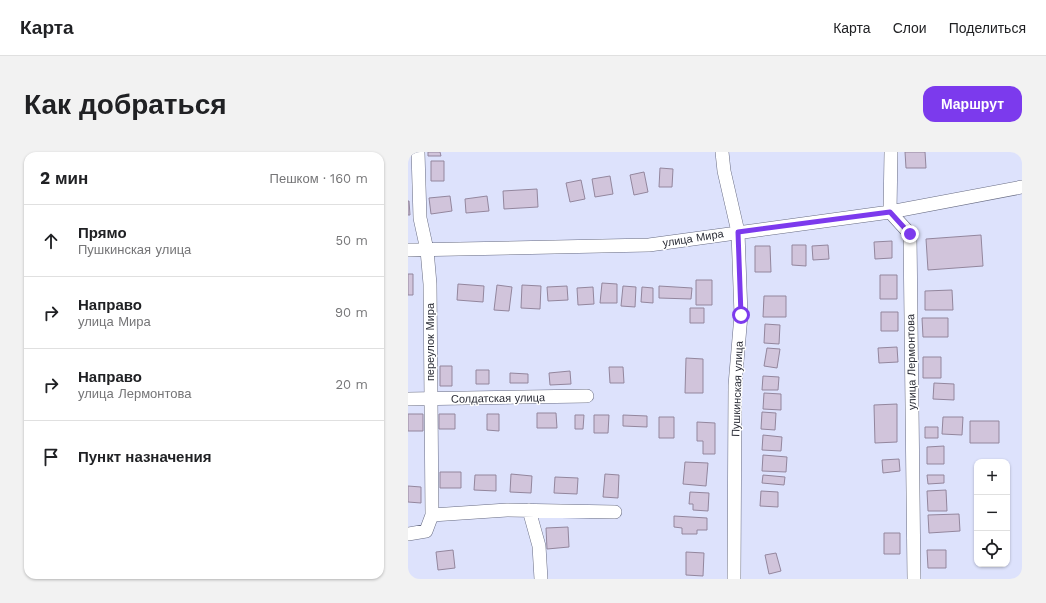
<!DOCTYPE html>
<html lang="ru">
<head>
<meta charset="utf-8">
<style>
  :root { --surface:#fff; --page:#f2f2f2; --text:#202124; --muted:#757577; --line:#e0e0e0; --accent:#7c3aed }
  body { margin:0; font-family:"Work Sans",sans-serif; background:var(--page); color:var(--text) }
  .controls { position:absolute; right:12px; bottom:12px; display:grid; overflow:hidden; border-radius:8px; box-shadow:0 1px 3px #0004 }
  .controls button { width:36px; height:36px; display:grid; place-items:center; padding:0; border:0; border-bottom:1px solid var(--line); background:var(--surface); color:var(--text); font:20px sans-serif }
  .stop { position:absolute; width:12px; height:12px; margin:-9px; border:3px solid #7c3aed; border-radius:50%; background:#fff }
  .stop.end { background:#7c3aed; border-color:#fff; box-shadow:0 1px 4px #0008 }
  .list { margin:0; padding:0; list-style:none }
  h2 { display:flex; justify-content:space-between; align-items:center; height:52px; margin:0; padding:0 16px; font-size:17px }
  h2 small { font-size:13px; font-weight:400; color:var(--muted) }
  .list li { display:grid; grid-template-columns:26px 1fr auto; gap:12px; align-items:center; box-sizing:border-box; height:72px; padding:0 16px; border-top:1px solid var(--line) }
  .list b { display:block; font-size:15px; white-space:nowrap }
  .list p { margin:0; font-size:13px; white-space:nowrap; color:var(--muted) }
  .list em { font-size:13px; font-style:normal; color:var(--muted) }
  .icon { flex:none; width:22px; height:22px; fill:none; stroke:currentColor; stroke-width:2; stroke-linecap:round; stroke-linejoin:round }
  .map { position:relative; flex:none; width:614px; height:427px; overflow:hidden; border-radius:12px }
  header { display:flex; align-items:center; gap:24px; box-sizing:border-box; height:56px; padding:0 20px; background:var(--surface); border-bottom:1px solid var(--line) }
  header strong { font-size:19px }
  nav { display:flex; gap:22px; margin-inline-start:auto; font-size:14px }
  .intro { display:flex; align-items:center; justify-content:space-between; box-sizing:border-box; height:96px; padding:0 24px }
  h1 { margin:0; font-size:28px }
  .button { padding:10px 18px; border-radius:12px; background:var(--accent); color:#fff; font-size:14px; font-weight:700 }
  main { display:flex; gap:24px; padding:0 24px }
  aside { flex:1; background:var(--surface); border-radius:12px; box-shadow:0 1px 3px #0004 }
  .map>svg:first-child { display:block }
  .building { fill:#d1c4db; stroke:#93869d }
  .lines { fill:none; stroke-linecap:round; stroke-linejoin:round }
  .minor-casing { stroke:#686c83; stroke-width:14 }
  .minor { stroke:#fff; stroke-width:13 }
  .route { stroke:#7c3aed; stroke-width:5 }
  .labels { text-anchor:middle; stroke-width:3; stroke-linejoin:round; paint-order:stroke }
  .street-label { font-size:11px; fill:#2a2c36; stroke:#fff }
</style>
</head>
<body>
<header>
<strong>Карта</strong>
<nav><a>Карта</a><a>Слои</a><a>Поделиться</a></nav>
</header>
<div class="intro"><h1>Как добраться</h1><a class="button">Маршрут</a></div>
<main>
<aside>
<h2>2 мин<small>Пешком · 160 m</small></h2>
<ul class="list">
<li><svg class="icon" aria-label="ahead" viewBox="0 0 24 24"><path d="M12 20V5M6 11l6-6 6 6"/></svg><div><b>Прямо</b><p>Пушкинская улица</p></div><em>50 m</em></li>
<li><svg class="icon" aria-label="right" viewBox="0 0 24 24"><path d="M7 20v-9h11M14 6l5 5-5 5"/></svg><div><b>Направо</b><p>улица Мира</p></div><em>90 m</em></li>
<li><svg class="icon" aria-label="right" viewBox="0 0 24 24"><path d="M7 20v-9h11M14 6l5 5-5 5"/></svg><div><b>Направо</b><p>улица Лермонтова</p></div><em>20 m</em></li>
<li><svg class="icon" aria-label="arrive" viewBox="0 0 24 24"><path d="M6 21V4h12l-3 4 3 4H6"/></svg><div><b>Пункт назначения</b></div></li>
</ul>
</aside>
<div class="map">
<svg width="614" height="427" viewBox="0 0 614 427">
  <rect width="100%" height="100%" fill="#dde2fc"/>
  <path class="building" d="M20,0H32L33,4H20Z
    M497,0H517L518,16H498Z
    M23,9H36V29H23Z
    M252,16L265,17L264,35H251Z
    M236,20L240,40L226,43L222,23Z
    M202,24L205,42L187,45L184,27Z
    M173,28L177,47L162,50L158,31Z
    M129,37L130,55L96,57L95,39Z
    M42,44L44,59L23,62L21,46Z
    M79,44L81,59L58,61L57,47Z
    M0,49H1L2,63H0Z
    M573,83L575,114L520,118L518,87Z
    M484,89V106L467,107L466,90Z
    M384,93H398V114L384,113Z
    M420,93L421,107L405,108L404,94Z
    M347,94H362L363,120H347Z
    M0,122H5V143H0Z
    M472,123H489V147H472Z
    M288,128H304V153H288Z
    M194,131L209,132V151H192Z
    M50,132L76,134L75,150L49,148Z
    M89,133L104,135L101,159L86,158Z
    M114,133L133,134L132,157L113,156Z
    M159,134L160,148L140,149L139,135Z
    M215,134L228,135L227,155L213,154Z
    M251,134L284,136L283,147L251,146Z
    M185,135L186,152L170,153L169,136Z
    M234,135L245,136V151L233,150Z
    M544,138L545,158H517V139Z
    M356,144H378V165H355Z
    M282,156H296V171H282Z
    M473,160H490V179H473Z
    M514,166H540V185H515Z
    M357,172L372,173L371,192L356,191Z
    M489,195L490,210L471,211L470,196Z
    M359,196L372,197L369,216L356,214Z
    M515,205H533V226H515Z
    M278,206L295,207V241H277Z
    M32,214H44V234H32Z
    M201,215H215L216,231H202Z
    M68,218H81V232H68Z
    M162,219L163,232L142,233L141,221Z
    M102,221L120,222V231H102Z
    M355,224L371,225L370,238H354Z
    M526,231L546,232V248L525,247Z
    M356,241L373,242V258L355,257Z
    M489,252V290L467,291L466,253Z
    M354,260L368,261L367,278L353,277Z
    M129,261H148L149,276H129Z
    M0,262H15V279H0Z
    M31,262H47V277H31Z
    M79,262H91V279L79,278Z
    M167,263H176L175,277H167Z
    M186,263H201L200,281H186Z
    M215,263L239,264V275L215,274Z
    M251,265H266V286H251Z
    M535,265H555L554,283L534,282Z
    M562,269H591V291H562Z
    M289,270L307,271V302H295V289H289Z
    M517,275H530V286H517Z
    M355,283L374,285L373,299L354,298Z
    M536,294V312H519V295Z
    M355,303L379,305L378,320L354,319Z
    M491,307L492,319L475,321L474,308Z
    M277,310L300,311L298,334L275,332Z
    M32,320H53V336H32Z
    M103,322L124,324L123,341L102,340Z
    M197,322L211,323L210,346L195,345Z
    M67,323H88V339L66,338Z
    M355,323L377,325L376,333L354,331Z
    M519,323H536V331L520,332Z
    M147,325L170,326L169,342L146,341Z
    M0,334L13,335V351L0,350Z
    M538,338L539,359H520L519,339Z
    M353,339L370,340V355L352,354Z
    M282,340L301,341L300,359L285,358V352H281Z
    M551,362L552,379L521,381L520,363Z
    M266,364L299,366V378H289V382H274V376L266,375Z
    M160,375L161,395L139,397L138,376Z
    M476,381H492V402H476Z
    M45,398L47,416L30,418L28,400Z
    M519,398H538V416H520Z
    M278,400L296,401L295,424L278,423Z
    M368,401L373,419L361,422L357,403Z"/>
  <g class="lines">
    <g class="minor-casing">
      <path id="minor" d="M314,0L316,19L330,80L333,163L327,233L326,427
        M483,0L482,60L502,82L506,427
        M0,98L241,93L482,60L614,35
        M0,247L179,244
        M121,358L131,394L133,427
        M24,363L99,358L207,360
        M0,382L18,379L24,363L22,132L19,98L12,66L10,0"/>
    </g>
    <use href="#minor" class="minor"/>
  </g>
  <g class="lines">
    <path class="route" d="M333,163L330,80L482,60L502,82"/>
  </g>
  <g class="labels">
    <g class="street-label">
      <text transform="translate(285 86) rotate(-9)" y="4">улица Мира</text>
      <text transform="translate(22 190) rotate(-90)" y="4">переулок Мира</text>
      <text transform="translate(503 210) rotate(-91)" y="4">улица Лермонтова</text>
      <text transform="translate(329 237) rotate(-88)" y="4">Пушкинская улица</text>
      <text transform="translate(90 246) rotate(-1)" y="4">Солдатская улица</text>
    </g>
  </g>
</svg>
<div class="controls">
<button>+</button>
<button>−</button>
<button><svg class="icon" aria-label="locate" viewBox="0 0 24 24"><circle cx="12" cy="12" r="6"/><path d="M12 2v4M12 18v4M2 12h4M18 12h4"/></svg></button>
</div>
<div class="stop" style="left:333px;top:163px"></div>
<div class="stop end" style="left:502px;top:82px"></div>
</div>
</main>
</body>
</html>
